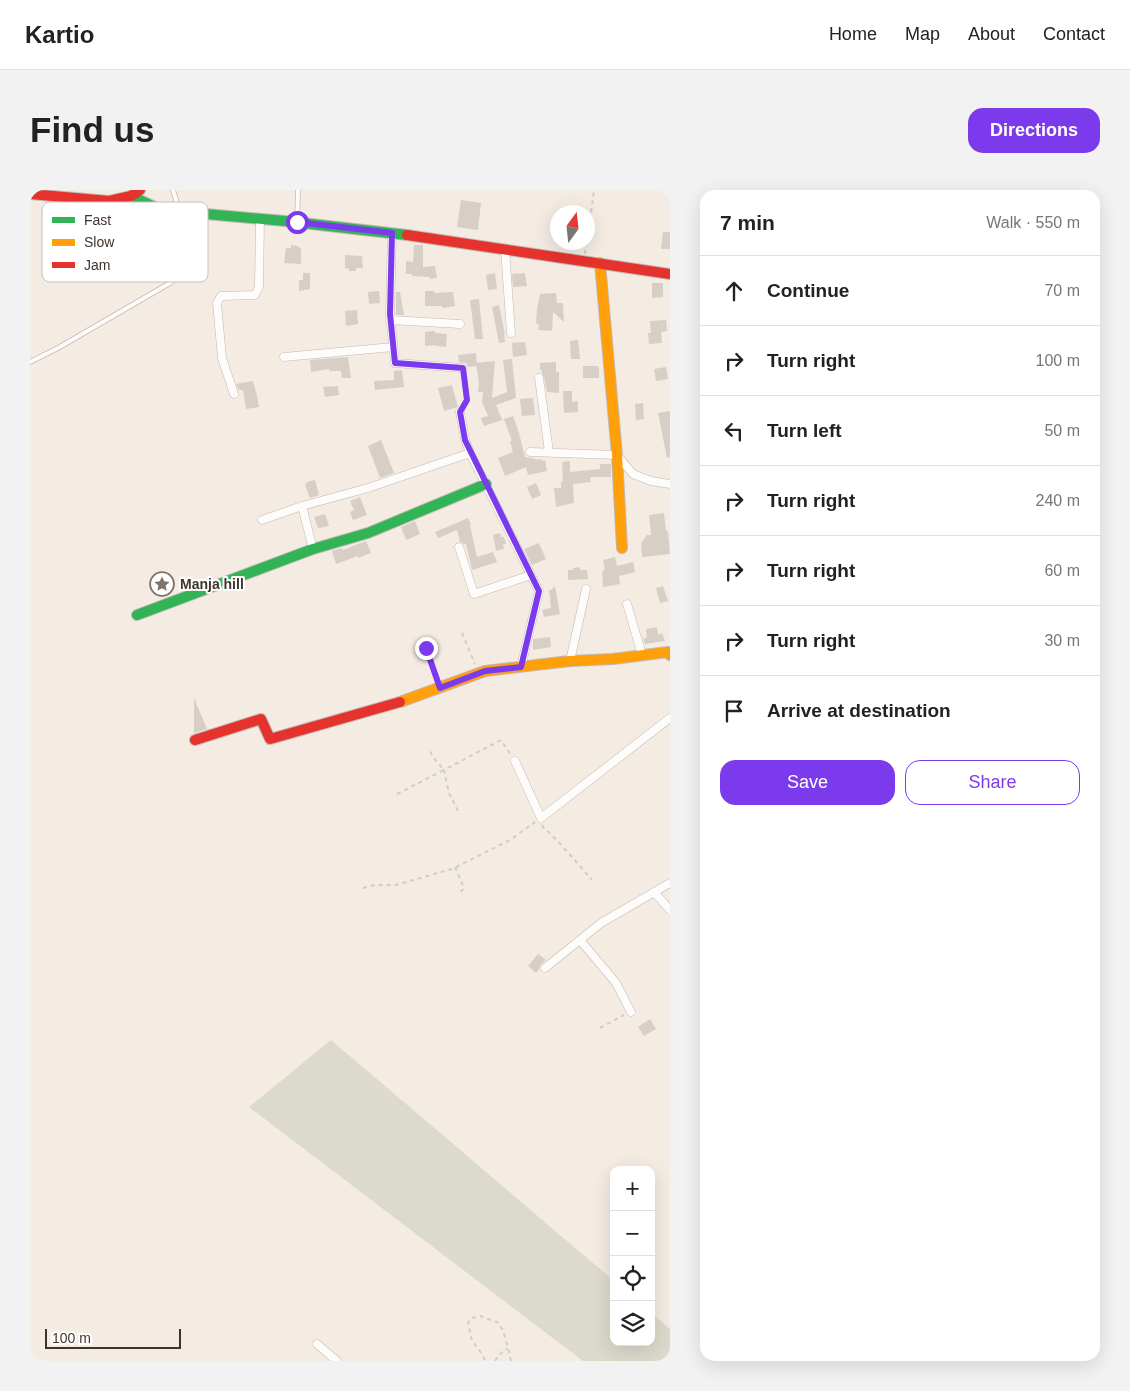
<!DOCTYPE html>
<html lang="en">
<head>
<meta charset="utf-8">
<style>
  :root { --surface:#fff; --page:#f2f2f2; --text:#222; --muted:#767676; --line:#e0e0e0; --accent:#7c3aed }
  body { margin:0; font-family:Helvetica,sans-serif; background:var(--page); color:var(--text) }
  .controls { position:absolute; right:15px; bottom:15px; display:grid; overflow:hidden; border-radius:10px; box-shadow:0 5px 20px #0002 }
  .controls button { width:45px; height:45px; display:grid; place-items:center; padding:0; border:0; border-bottom:1px solid var(--line); background:var(--surface); color:var(--text); font:25px sans-serif }
  .compass { position:absolute; left:520px; top:15px; width:45px; height:45px; border-radius:50%; background:var(--surface); box-shadow:0 5px 20px #0002; rotate:15deg }
  .scale { position:absolute; left:15px; bottom:12px; width:136px; box-sizing:border-box; padding-left:5px; border:2px solid #3f342b; border-top:0; font-size:14px; line-height:18px; white-space:nowrap; color:#3f342b; -webkit-text-stroke:4px #fff; paint-order:stroke }
  .stop { position:absolute; width:15px; height:15px; margin:-11px; border:4px solid #7c3aed; border-radius:50%; background:#fff }
  .stop.end { background:#7c3aed; border-color:#fff; box-shadow:0 1px 5px #0008 }
  .list { margin:0; padding:0; list-style:none }
  h2 { display:flex; justify-content:space-between; align-items:center; height:65px; margin:0; padding:0 20px; font-size:21px }
  h2 small { font-size:16px; font-weight:400; color:var(--muted) }
  .list li { display:grid; grid-template-columns:32px 1fr auto; gap:15px; align-items:center; box-sizing:border-box; height:70px; padding:0 20px; border-top:1px solid var(--line) }
  .list b { display:block; font-size:19px; white-space:nowrap }
  .list em { font-size:16px; font-style:normal; color:var(--muted) }
  .actions { display:flex; gap:10px; padding:15px 20px }
  .actions a { flex:1; padding:11px 0; border:1px solid var(--accent); border-radius:15px; text-align:center; font-size:18px; color:var(--accent) }
  .actions .main { background:var(--accent); color:#fff }
  .icon { flex:none; width:28px; height:28px; fill:none; stroke:currentColor; stroke-width:2; stroke-linecap:round; stroke-linejoin:round }
  .map { position:relative; flex:none; width:640px; height:1171px; overflow:hidden; border-radius:15px }
  header { display:flex; align-items:center; gap:30px; box-sizing:border-box; height:70px; padding:0 25px; background:var(--surface); border-bottom:1px solid var(--line) }
  header strong { font-size:24px }
  nav { display:flex; gap:28px; margin-inline-start:auto; font-size:18px }
  .intro { display:flex; align-items:center; justify-content:space-between; box-sizing:border-box; height:120px; padding:0 30px }
  h1 { margin:0; font-size:35px }
  .button { padding:12px 22px; border-radius:15px; background:var(--accent); color:#fff; font-size:18px; font-weight:700 }
  main { display:flex; gap:30px; padding:0 30px }
  aside { flex:1; background:var(--surface); border-radius:15px; box-shadow:0 5px 20px #0002 }
  .map>svg:first-child { display:block }
  .green { fill:#dbdacb }
  .building { fill:#d7cec6 }
  .lines { fill:none; stroke-linecap:round; stroke-linejoin:round }
  .lane-casing { stroke:#c2b9b2; stroke-width:5.5 }
  .street-casing { stroke:#c2b9b2; stroke-width:9 }
  .fast-casing { stroke:#c2b9b2; stroke-width:12 }
  .slow-casing { stroke:#c2b9b2; stroke-width:12 }
  .jam-casing { stroke:#c2b9b2; stroke-width:12 }
  .path { stroke:#d0cdc9; stroke-width:2; stroke-dasharray:4 4; stroke-linecap:butt }
  .lane { stroke:#fdfcfb; stroke-width:4 }
  .street { stroke:#fdfcfb; stroke-width:8 }
  .fast { stroke:#30b455; stroke-width:10 }
  .slow { stroke:#ff9f0a; stroke-width:10 }
  .jam { stroke:#e5322d; stroke-width:10 }
  .route { stroke:#7c3aed; stroke-width:6 }
  .labels { text-anchor:middle; stroke-width:4; stroke-linejoin:round; paint-order:stroke }
  .poi-label { font-size:14px; font-weight:bold; fill:#3f342b; stroke:#fff; text-anchor:start }
  .key { fill:#fff; stroke:#c5c2bf; stroke-width:1 }
  .key-label { font-size:14px; fill:#3f342b }
</style>
</head>
<body>
<header>
<strong>Kartio</strong>
<nav><a>Home</a><a>Map</a><a>About</a><a>Contact</a></nav>
</header>
<div class="intro"><h1>Find us</h1><a class="button">Directions</a></div>
<main>
<div class="map">
<svg width="640" height="1171" viewBox="0 0 640 1171">
  <rect width="100%" height="100%" fill="#f4ebe3"/>
  <path class="green" d="M301,850L584,1091V1152H621V1123L640,1139V1171H553L219,917Z"/>
  <path class="building" d="M431,10L451,13L448,40L427,37Z
    M633,42H640V59H631Z
    M261,55L268,56V57L271,58V74L254,73L256,58H261Z
    M384,55H393V77L405,76L407,88L400,89V87L382,86V84H376V71L383,72Z
    M315,65L332,66L333,78H326V81H319V79L315,78Z
    M273,83H280V99L269,101V90H273Z
    M465,83L467,99L458,100L456,85Z
    M495,83L497,96L483,97L482,84Z
    M622,93H633V107L622,108Z
    M349,101L350,113L339,114L338,102Z
    M395,101H404V103L423,102L425,116L412,118V116H395Z
    M366,102H370L374,125H366Z
    M526,103L527,113H533L534,132L523,122L522,141L508,140L509,134H506L507,119L510,104Z
    M449,109L453,149H445L440,110Z
    M469,115L475,144H474L475,152L469,153L462,117Z
    M327,120L328,134L316,136L315,121Z
    M636,130L637,141L631,142L632,153L619,154L618,143H621L620,131Z
    M405,141V143L417,144L416,157L406,156V155L395,156V142Z
    M548,150L550,169H541L540,151Z
    M495,152L497,165L483,167L482,153Z
    M446,163L447,176L438,177L436,173L429,172L428,165Z
    M318,167L321,188H312L311,181H299V179L281,182L280,170Z
    M482,169L486,208L466,215L472,230L454,236L451,228L458,226L452,212L453,202H448L449,194L446,173L465,171L462,208L477,202L473,170Z
    M526,172V182H529V203L517,202L514,187L512,184V180H510V173Z
    M553,176H568L569,181V188H553Z
    M636,177L638,189L626,191L624,179Z
    M372,180L374,197L345,200L344,191L364,190V181Z
    M223,191L227,206L229,217L216,219L213,200H209L206,194Z
    M422,195L428,217L414,221L408,198Z
    M308,196L309,205L295,207L293,197Z
    M533,201H542V212L548,211V222L534,223Z
    M503,208L505,225L492,226L490,209Z
    M613,213L614,229L606,230L605,214Z
    M640,221V267L637,268L628,223Z
    M483,226L489,243L495,267L502,268V269L505,268V270L511,269L512,271L515,270L517,281L498,285L496,277L475,286L468,268L483,262L480,251H482L474,229Z
    M351,250L364,283L350,288L338,256Z
    M540,271V282L570,279V274H581V287H560L561,292L543,294L544,313L526,317L524,298H531V292L533,291L532,272Z
    M285,290L289,305L280,308L275,295L277,292Z
    M506,293L511,305L502,309L497,297Z
    M330,307L337,325L323,330L320,322L324,320L320,311Z
    M634,323L636,341H638L640,364L612,367L611,353L617,345H621L619,325Z
    M295,324L299,336L288,338L284,327Z
    M438,328L441,334L440,335L447,367L463,362L467,372L442,380L436,354H434L430,352L427,340L408,348L405,342Z
    M385,331L390,344L376,350L371,337Z
    M470,343L471,347H474L476,354H473L474,359L466,361L463,345Z
    M336,351L341,363L328,368V366L306,374L302,361L312,358L313,360Z
    M509,353L516,369L502,375L494,359Z
    M585,367L587,376L603,372L605,382L589,386L590,394L573,397L572,381L575,380L573,370Z
    M550,377V380H557L558,389L538,390V380H543V378Z
    M525,396L530,424L514,427L512,420L521,418L519,400H521Z
    M633,396L638,411L630,413L626,398Z
    M627,437L628,445L632,443L635,451L615,454L613,449L617,448L616,439Z
    M520,447L521,457L503,460V449Z
    M164,508L177,539L164,543Z
    M508,764L516,770L511,774L509,779L506,783L498,776Z
    M620,829L626,839L614,846L608,837Z"/>
  <g class="lines">
    <g class="lane-casing">
      <path id="lane" d="M267,32L268,0
        M0,172L28,158L140,93L156,78L161,60L143,0"/>
    </g>
    <g class="street-casing">
      <path id="street" d="M362,43L360,124L365,173L433,178
        M475,59L481,143
        M360,130L430,134
        M254,167L363,157
        M509,188L519,262
        M204,204L192,168L187,113L191,106L225,105L229,97L230,29
        M430,222L435,249L440,263L509,401L491,477
        M500,262L587,265L603,284L621,291L640,294
        M272,316L283,359
        M232,330L272,316L338,298L440,263
        M429,357L444,404L501,385
        M597,414L612,465
        M540,471L556,399
        M485,571L511,628L640,528
        M624,702L640,720
        M550,750L586,793L601,822
        M515,778L571,733L640,693
        M287,1154L307,1171"/>
    </g>
    <g class="fast-casing">
      <path id="fast" d="M101,6L131,20L255,31L377,45
        M107,425L283,359L338,343L456,294"/>
    </g>
    <g class="slow-casing">
      <path id="slow" d="M570,73L587,265L592,358
        M370,512L455,481L540,471L583,469L638,462L640,465"/>
    </g>
    <g class="jam-casing">
      <path id="jam" d="M0,4L79,11L101,6L110,0
        M377,45L640,84
        M165,550L231,529L240,549L370,512"/>
    </g>
    <path class="path" d="M558,46L564,0
      M555,64L556,52
      M434,216L437,210L434,187
      M432,443L445,474
      M396,458L407,488
      M367,604L414,580L402,566L400,560
      M428,621L419,603L414,580L471,550L481,565
      M512,635L513,637C531,653 546,672 562,690
      M425,677L434,698L429,704
      M333,698L345,695H366L422,679L480,650L505,632
      M570,838L594,825
      M455,1170L450,1161L442,1151L438,1133L442,1128L451,1126C456,1129 463,1130 467,1132C474,1137 479,1162 481,1171
      M465,1171L469,1165L477,1158"/>
    <use href="#lane" class="lane"/>
    <use href="#street" class="street"/>
    <use href="#fast" class="fast"/>
    <use href="#slow" class="slow"/>
    <use href="#jam" class="jam"/>
  </g>
  <g class="lines">
    <path class="route" d="M267,32L362,43L360,124L365,173L433,178L437,210L430,222L435,250L509,401L491,477L455,481L410,498L396,458"/>
  </g>
  <defs>
    <g id="sight-ring" transform="scale(1.25)"><circle r="9.5" fill="#fff" stroke="#7e746b" stroke-width="1.5"/><path d="M0-6L1.8-2.2L6-1.7L2.9 1.2L3.7 5.4L0 3.3L-3.7 5.4L-2.9 1.2L-6-1.7L-1.8-2.2Z" fill="#7e746b"/></g>
  </defs>
  <g fill-rule="evenodd">
    <use href="#sight-ring" x="132" y="394"/>
  </g>
  <g class="labels">
    <g class="poi-label">
      <text x="150" y="399">Manja hill</text>
    </g>
  </g>
  <rect x="12" y="12" width="166" height="80" rx="8" class="key"/>
  <rect x="22" y="27" width="23" height="6" fill="#30b455"/>
  <rect x="22" y="49" width="23" height="7" fill="#ff9f0a"/>
  <rect x="22" y="72" width="23" height="6" fill="#e5322d"/>
  <g class="key-label">
    <text x="54" y="35">Fast</text>
    <text x="54" y="57">Slow</text>
    <text x="54" y="80">Jam</text>
  </g>
</svg>
<div class="controls">
<button>+</button>
<button>−</button>
<button><svg class="icon" aria-label="locate" viewBox="0 0 24 24"><circle cx="12" cy="12" r="6"/><path d="M12 2v4M12 18v4M2 12h4M18 12h4"/></svg></button>
<button><svg class="icon" aria-label="layers" viewBox="0 0 24 24"><path d="M12 4l9 5-9 5-9-5zM3 14l9 5 9-5"/></svg></button>
</div>
<svg class="compass" viewBox="-18 -18 36 36"><path d="M0-13l5 13h-10z" fill="#e53935"/><path d="M0 13l5-13h-10z" fill="#767676"/></svg>
<div class="scale">100 m</div>
<div class="stop" style="left:267px;top:32px"></div>
<div class="stop end" style="left:396px;top:458px"></div>
</div>
<aside>
<h2>7 min<small>Walk · 550 m</small></h2>
<ul class="list">
<li><svg class="icon" aria-label="ahead" viewBox="0 0 24 24"><path d="M12 20V5M6 11l6-6 6 6"/></svg><div><b>Continue</b></div><em>70 m</em></li>
<li><svg class="icon" aria-label="right" viewBox="0 0 24 24"><path d="M7 20v-9h11M14 6l5 5-5 5"/></svg><div><b>Turn right</b></div><em>100 m</em></li>
<li><svg class="icon" aria-label="left" viewBox="0 0 24 24"><path d="M17 20v-9H6M10 6l-5 5 5 5"/></svg><div><b>Turn left</b></div><em>50 m</em></li>
<li><svg class="icon" aria-label="right" viewBox="0 0 24 24"><path d="M7 20v-9h11M14 6l5 5-5 5"/></svg><div><b>Turn right</b></div><em>240 m</em></li>
<li><svg class="icon" aria-label="right" viewBox="0 0 24 24"><path d="M7 20v-9h11M14 6l5 5-5 5"/></svg><div><b>Turn right</b></div><em>60 m</em></li>
<li><svg class="icon" aria-label="right" viewBox="0 0 24 24"><path d="M7 20v-9h11M14 6l5 5-5 5"/></svg><div><b>Turn right</b></div><em>30 m</em></li>
<li><svg class="icon" aria-label="arrive" viewBox="0 0 24 24"><path d="M6 21V4h12l-3 4 3 4H6"/></svg><div><b>Arrive at destination</b></div></li>
</ul>
<div class="actions"><a class="main">Save</a><a>Share</a></div>
</aside>
</main>
</body>
</html>
